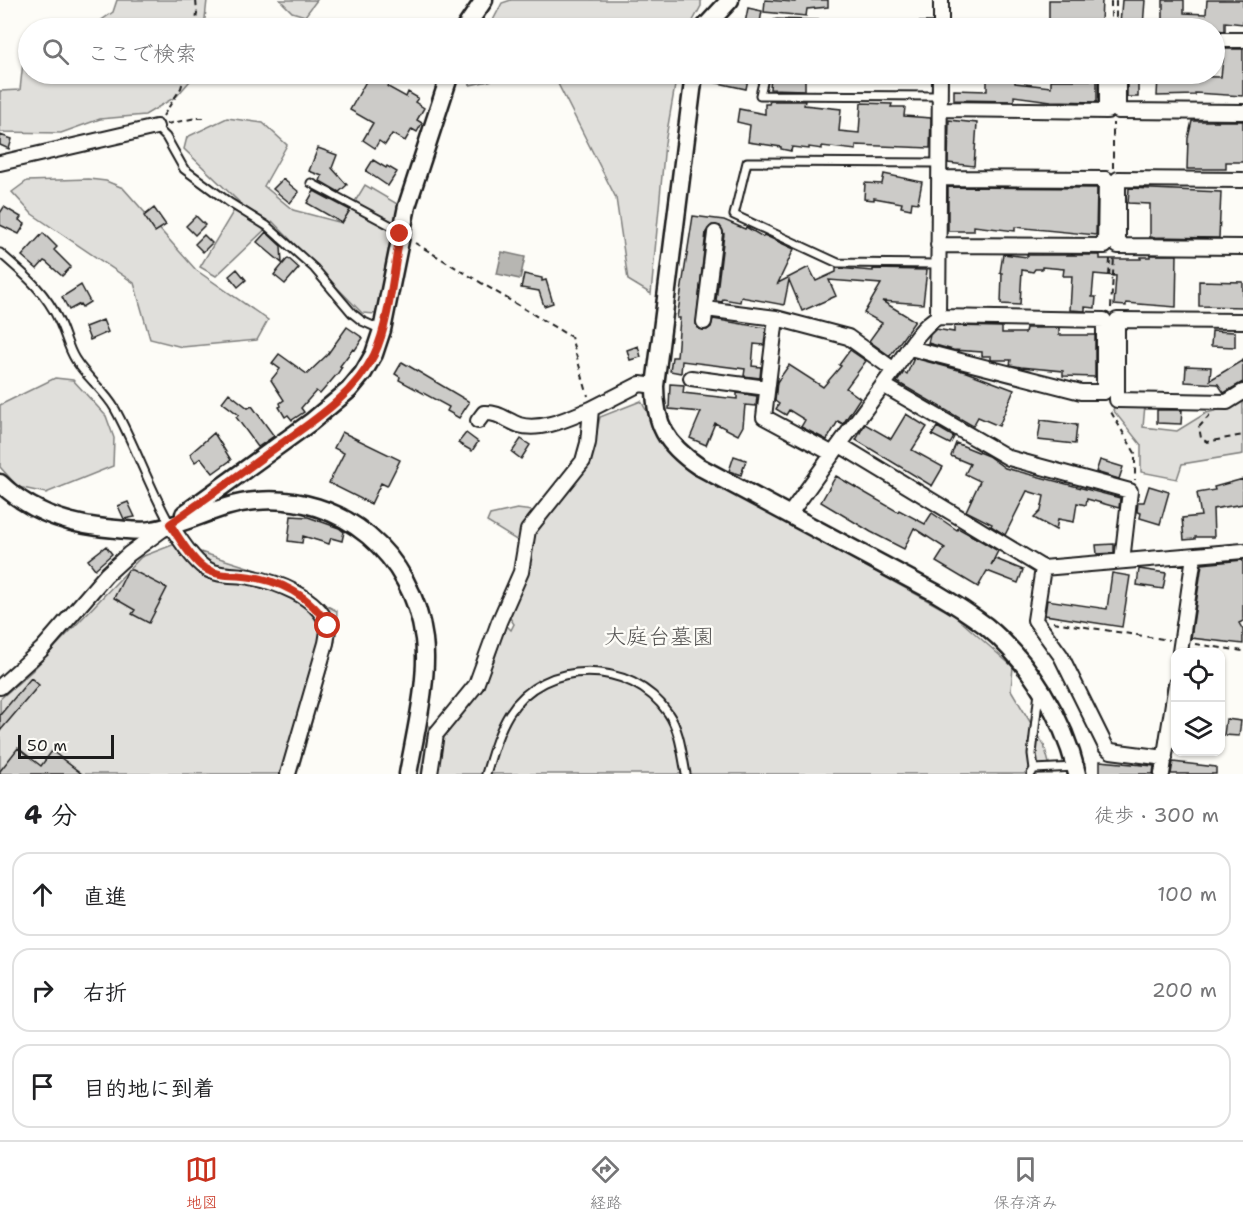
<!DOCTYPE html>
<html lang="ja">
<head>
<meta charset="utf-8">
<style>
  :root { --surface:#fff; --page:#f6f6f6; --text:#202124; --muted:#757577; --line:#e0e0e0; --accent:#c8321e }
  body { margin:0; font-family:"Shantell Sans","Klee One",sans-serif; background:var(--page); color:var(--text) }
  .controls { position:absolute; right:18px; bottom:18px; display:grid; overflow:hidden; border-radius:12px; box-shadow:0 2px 4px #0004 }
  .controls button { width:54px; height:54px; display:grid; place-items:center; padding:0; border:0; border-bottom:2px solid var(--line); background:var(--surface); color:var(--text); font:30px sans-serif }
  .scale { position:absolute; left:18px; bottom:15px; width:96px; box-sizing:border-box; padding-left:6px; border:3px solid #1c1c1c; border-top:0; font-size:16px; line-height:21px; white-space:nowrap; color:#1c1c1c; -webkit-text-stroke:4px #fdfcf7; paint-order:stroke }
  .stop { position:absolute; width:18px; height:18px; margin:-14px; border:4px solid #c8321e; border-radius:50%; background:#fff }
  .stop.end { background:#c8321e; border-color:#fff; box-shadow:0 2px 6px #0008 }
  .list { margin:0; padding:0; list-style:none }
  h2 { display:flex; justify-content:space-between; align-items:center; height:78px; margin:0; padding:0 24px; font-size:26px }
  h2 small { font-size:20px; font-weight:400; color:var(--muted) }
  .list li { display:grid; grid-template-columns:39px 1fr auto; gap:18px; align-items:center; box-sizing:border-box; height:84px; margin:0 12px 12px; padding:0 12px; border:2px solid var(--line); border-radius:18px }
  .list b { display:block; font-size:22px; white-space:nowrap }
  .list em { font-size:20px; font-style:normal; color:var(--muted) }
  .icon { flex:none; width:33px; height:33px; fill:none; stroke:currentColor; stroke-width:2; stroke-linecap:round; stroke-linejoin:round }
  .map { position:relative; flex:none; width:1243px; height:774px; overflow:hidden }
  .search { position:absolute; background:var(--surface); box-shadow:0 2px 4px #0004; left:18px; right:18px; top:18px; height:66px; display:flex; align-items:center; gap:15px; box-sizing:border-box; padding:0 21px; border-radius:33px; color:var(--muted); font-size:22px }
  .sheet { height:366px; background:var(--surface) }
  nav { display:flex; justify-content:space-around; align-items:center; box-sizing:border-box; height:84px; border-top:2px solid var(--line); background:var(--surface); font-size:16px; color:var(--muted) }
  nav a { display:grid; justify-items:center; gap:3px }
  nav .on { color:var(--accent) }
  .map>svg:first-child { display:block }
  .green { fill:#e0dfdb; stroke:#7e7e7c; stroke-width:1.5 }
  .water { fill:#b7b6b2; stroke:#797876; stroke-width:1.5 }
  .building { fill:#cccbc8; stroke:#1c1c1c; stroke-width:1.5 }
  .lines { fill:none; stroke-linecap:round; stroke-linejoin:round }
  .service-casing { stroke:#1c1c1c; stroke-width:11 }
  .minor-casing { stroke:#1c1c1c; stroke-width:18 }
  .tertiary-casing { stroke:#1c1c1c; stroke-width:21 }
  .path { stroke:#1c1c1c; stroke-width:2; stroke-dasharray:6 4.5; stroke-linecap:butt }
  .service { stroke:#fdfcf7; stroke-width:7 }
  .minor { stroke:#fdfcf7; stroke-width:14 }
  .tertiary { stroke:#fdfcf7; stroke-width:16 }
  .route { stroke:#c8321e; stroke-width:8 }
  .labels { text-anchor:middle; stroke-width:5; stroke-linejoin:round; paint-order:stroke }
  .park-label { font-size:22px; fill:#575655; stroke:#fdfcf7 }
</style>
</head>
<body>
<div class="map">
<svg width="1243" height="774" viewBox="0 0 1243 774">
  <rect width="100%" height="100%" fill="#fdfcf7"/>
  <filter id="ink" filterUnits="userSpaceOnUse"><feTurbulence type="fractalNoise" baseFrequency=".0167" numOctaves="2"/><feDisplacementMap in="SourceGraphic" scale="12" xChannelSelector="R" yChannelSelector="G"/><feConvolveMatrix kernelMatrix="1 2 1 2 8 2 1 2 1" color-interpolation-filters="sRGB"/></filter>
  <g filter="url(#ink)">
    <path class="green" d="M117,0H207L204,28H90L113,12Z
      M280,0H317L305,16L292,12Z
      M511,0H701V6L689,28H489L502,3Z
      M28,44V74H196L177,96L145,115L100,119L61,133L0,132V91L20,90L23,62Z
      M468,74H521L470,85Z
      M553,74H677L665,143L651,294L628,280L616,198Z
      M227,118L263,123L287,145L264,186L293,210L342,223L365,185L399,205L376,314L362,313L273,222L216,276L200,267L239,202L184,149L187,137Z
      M89,179L106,181L123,188L196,270L268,320L257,340L182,347L150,339L134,283L32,214L12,192L27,181Z
      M55,378L73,380L106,416L114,438L113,466L46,493L18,487L0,467V405Z
      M1243,400V454L1182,464L1177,479L1141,472V445L1113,410L1117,401L1145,405L1143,427L1177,431L1206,413L1231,407Z
      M641,401L668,450L687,468L954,615L1013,667L1011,690L1044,745L1052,774H421L429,726L445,730L494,661L505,624L511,630L514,624L508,615L533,550L487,522L490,515L517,509L550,513L589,466L600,417Z
      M175,544L257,570L337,611L335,641L297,774H0V699L32,671L141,557Z"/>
    <path class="water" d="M502,252L525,257L520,279L497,274Z"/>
    <path class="building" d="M765,0L795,2L796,0H828V7L807,9L806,16L764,12Z
      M1049,0H1102L1101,23L1076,22V26L1049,23Z
      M1122,0H1145L1143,26L1120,24Z
      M1163,0H1184V13L1206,14L1207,0H1243V24L1225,22V31L1215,30V28H1163Z
      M748,8L762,11L759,28H744Z
      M1224,49H1243V96L1195,93V95L1157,96L1158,76L1221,77Z
      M704,74H749L746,89L704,80Z
      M771,74H791V76H805V90L770,89Z
      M987,74H1015V83L1051,87V80H1097V102L1051,101L1014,96V101L954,100V90L987,91Z
      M369,76L378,81L381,76L390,82L388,87L406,97L408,92L418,98L415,102L424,108L417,120L422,123L417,132L412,129L405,141L392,134L385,145L379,141L375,148L363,140L373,123L350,110Z
      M1127,76L1138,77V97H1127Z
      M770,101H805L804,105L841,109L839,131L859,133L861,103L892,104L891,107H905L904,116L931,118L930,148L856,145V150L822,146V149L809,147V149L792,147L791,151L781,149V147L748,142L750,125L737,122L739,109L765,114V104H769Z
      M949,120L977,123L974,166L948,163Z
      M1192,121H1243V162H1226V169H1187L1188,138Z
      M0,135L12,139L9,149L0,145Z
      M318,148L337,155L332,168L347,185L339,192L320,181L322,176L309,171Z
      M373,160L386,168L387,166L397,172L388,186L366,171Z
      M884,174L922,182L918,203L912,202L911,209L901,207L902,203L874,198V200L864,199L865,183L882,184Z
      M283,179L299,192L290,203L273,189Z
      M948,187L1097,188L1096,235L1015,227V231L974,226V231H948Z
      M1129,188L1221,192L1219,238L1150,237V204L1128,203Z
      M314,191L350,210L342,223L307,203Z
      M4,207L21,217L19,220L25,224L19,234L0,225V213Z
      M154,208L166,225L155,232L144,216Z
      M196,216L205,225L195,235L186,226Z
      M693,216L724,220L745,229L746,227L763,237L764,235L794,249L778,283L809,267L816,281L836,272V268L873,271V269L927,270L923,304L882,301L915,321L890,356L869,341L882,323L864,313L881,284L829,280L836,296L802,311L789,280L784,305L741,297L740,302L723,299L722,302L716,301L724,234L720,226L712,225L706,232L696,325L699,329L707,330L711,327L713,319L766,328L764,345L754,344L752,366L761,367L760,378L744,376L745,369L682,361L681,373L670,371L672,357H677L680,318H677Z
      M266,232L281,246L282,263L257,242Z
      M43,233L57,247L54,250L71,267L62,276L46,262L44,261L37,269L22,256Z
      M204,235L212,243L203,252L195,244Z
      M1003,254L1027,257V255H1100V259H1141V257H1150V255H1177L1176,307L1126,303V306L1114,305L1116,276L1094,274L1092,297H1096L1095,308L1085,307V311L1070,310L1072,276H1063L1064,269L1042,267V269H1035L1033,272L1022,270L1020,305L1001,304L1002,273H1000Z
      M288,258L299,268L285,284L274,275Z
      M237,269L246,280L238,287L229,276Z
      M524,274L542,278V281L546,280L553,303L544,306L539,291L521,288Z
      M1199,281L1243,282V307L1199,306Z
      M81,285L90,302L82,307L80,304L69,310L62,297Z
      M103,320L108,332L90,340L85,327Z
      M954,326L1002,327V333H1025L1026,328H1059V335H1095V377L1063,376V371L1021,367L1010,365L1011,360H991V356H982V352L953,350L928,343L930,335L936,329L954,332Z
      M347,327L363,338L355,350L353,349L340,366L342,367L338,373L320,394L316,391L301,408L304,412L292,420L288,415L285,417L279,407L281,406L280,403L284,400L271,380L280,369L272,363L279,354L307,374L327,355Z
      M1212,331L1235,332V347L1211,346Z
      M638,346L641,357L630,360L627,350Z
      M850,350L866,361L846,388L860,398L843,424L838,421L827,440L801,427L805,420L789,410L786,415L776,409L779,404L775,401L777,382L789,365L823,387L841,366L839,365Z
      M914,358L966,372L1014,390L999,426L978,417L973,426L897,382L904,372L907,374Z
      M1243,360V382L1224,393L1218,384L1185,382L1186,366L1211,367L1210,380Z
      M402,362L468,401L469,403L459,418L447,411L449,407L399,380L400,377L395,374Z
      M670,384L684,385L683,393L737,399V393L757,396L756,406L745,405L743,426L738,435L715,423L706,445L690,438L701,412L669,409Z
      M229,393L248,408L252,406L274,436L258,447L236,417L239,415L222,402Z
      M1157,410H1182L1181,424L1157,423Z
      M906,414L927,427L912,450L943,467L932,486L856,440L865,424L891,439Z
      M1041,420L1077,425L1075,444L1038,440Z
      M937,427L954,437L950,444L932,435Z
      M342,432L400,460L387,486L381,483L371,504L329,483L344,453L334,448Z
      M214,433L231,460L213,473L201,458L195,462L190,454Z
      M466,433L478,442L472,451L458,443Z
      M521,439L530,445L521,459L512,452Z
      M956,443L988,456L1005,468L1120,498L1119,508L1087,499L1086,505L1077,503L1074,522L1058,519L1056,530L1034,518L1041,511L1044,496L1027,491L1005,535L991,526L992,524L966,511L980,481L965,474L970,464L951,456Z
      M734,456L746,460L741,475L729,471Z
      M1100,460L1123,467L1119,479L1096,472Z
      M836,476L898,512L899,510L925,524L932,513L957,530L958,528L983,542L998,551L991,565L996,559L1023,570L1018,583L987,571L978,587L936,562L945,548L914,528L904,549L871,532L821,502Z
      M1243,479V504L1213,509L1214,537H1195V539L1184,540L1182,518L1201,516L1197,493L1215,490L1214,487Z
      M1149,486L1169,492L1160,524L1140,518L1141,513L1137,512L1138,502H1144Z
      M128,502L135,517L124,519L118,506Z
      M291,516L308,517L339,528L344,532L342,541L331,538L329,544L303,536L302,543L288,541Z
      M1114,544V553L1097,554L1096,545Z
      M106,546L112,554L95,569L88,560Z
      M1243,560V621L1239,623L1243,630V644L1191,638L1202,564Z
      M1139,569L1166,573L1163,589L1137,585Z
      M128,570H132L167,588L149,623L132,614L135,610L114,598Z
      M1112,573L1130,576L1122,627L1045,615L1047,600L1107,609Z
      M31,678L39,685L0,731V715Z
      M1226,719L1241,721L1239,736L1224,735Z
      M18,748L41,766L52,751L82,774H0V771Z
      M1100,761L1154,766L1153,774H1100Z
      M1173,762L1216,767V774H1171Z"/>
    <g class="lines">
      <g class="service-casing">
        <path id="service" d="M776,28L777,24L941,27
          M765,74L760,95L940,96
          M156,127L166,137L184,169L230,203L267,226L314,268L352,313L362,321L382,330
          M311,183L401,231
          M0,253C24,274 46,292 59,321C65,333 68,348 75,359C86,377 105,391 115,409C136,447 149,487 170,524
          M938,264L838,263L734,215L747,162L939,163
          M1034,769L1076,767
          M486,774C492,754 498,732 509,714C544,658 632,659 668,713C680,730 682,754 686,774
          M1031,774L1034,769L1032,754L1039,692"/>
      </g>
      <g class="minor-casing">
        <path id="minor" d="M941,28V0
          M1214,40H1243
          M1118,74V111L1243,112
          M940,109L1107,111V74
          M0,163L156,127
          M1243,180L1118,179V246L1243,247
          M938,245L1105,246L1106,179L939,178
          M706,309L776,318
          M938,317L940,74
          M1243,321L1117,320V400L1227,402L1243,392
          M704,322L715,233
          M691,378L767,388
          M883,385L1009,458L1130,491L1122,561
          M478,421L484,413C498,412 506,420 519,425C541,432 571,417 591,409
          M840,445L1043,568L1243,551
          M833,454L764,417L776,318L848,337L894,370
          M789,515C823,467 857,420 892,373C905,355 918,328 938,317L1104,320V392H1081L910,348
          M1043,568L1035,620L1061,656L1106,747L1111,751L1165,758
          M1180,652L1194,556
          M0,687L42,649L106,575L129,554L170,524C178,537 193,560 205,568C219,577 234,574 250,577C276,582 317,596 327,624C329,630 327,637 326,643L288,774
          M430,774L436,734L476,685L499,622L521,572L528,530L583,461L588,443L591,409L640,384L655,386
          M1162,774L1176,684"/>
      </g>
      <g class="tertiary-casing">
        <path id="tertiary" d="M465,28L484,0
          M704,28L730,0
          M694,74L655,386C655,425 666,444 698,466L936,593C953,603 970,614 986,626C1030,662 1064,719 1077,774
          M0,483C31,513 73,526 116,529C128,530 140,532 152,530C188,524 219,504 256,501C342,493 413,555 424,639C429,679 415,734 408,774
          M184,514L311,422L349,390L363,373L374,354L382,330L407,206L450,74"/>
      </g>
      <path class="path" d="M195,28L197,13L196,0
        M1111,28V0
        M1116,28V0
        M163,116L181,88L185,74
        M167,124L196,118H206
        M1113,168V123
        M415,243L571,337L588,396
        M1110,259L1109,277L1112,280
        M1111,308L1114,257
        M1111,412L1135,453V480
        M1210,415L1199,427L1201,438L1207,442L1243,435
        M1053,622L1169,640
        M1195,644L1243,651"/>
      <use href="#service" class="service"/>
      <use href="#minor" class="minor"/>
      <use href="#tertiary" class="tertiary"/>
    </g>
  </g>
  <g class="lines" filter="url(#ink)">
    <path class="route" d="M328,626C312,596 278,579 244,576C230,575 217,576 204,568C192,560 178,537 170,524C202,501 235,478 267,454C305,426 352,399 374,355C389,325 394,268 400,234"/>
  </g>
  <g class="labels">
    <g class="park-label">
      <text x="659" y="644">大庭台墓園</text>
    </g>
  </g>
</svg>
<div class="controls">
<button><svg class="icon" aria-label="locate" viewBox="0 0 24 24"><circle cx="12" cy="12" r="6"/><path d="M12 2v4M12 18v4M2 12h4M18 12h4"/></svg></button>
<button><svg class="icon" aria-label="layers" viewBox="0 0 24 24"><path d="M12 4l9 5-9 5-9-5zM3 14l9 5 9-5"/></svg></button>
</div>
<div class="scale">50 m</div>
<div class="stop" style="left:328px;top:626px"></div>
<div class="stop end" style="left:400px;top:234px"></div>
<div class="search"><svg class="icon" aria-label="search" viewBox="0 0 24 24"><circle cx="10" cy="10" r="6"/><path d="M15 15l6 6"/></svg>ここで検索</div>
</div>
<section class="sheet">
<h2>4 分<small>徒歩 · 300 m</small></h2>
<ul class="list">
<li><svg class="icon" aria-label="ahead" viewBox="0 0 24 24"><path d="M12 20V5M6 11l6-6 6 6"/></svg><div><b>直進</b></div><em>100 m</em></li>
<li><svg class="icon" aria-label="right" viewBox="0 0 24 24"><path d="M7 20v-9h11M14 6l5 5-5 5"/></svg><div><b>右折</b></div><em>200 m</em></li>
<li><svg class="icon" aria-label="arrive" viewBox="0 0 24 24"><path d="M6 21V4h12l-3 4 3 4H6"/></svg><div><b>目的地に到着</b></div></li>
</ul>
</section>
<nav>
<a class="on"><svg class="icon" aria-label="map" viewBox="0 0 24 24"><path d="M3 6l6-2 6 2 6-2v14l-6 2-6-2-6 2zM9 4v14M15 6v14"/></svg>地図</a>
<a><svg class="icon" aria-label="directions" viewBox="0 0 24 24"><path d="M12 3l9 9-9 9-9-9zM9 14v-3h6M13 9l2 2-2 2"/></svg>経路</a>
<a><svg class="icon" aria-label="saved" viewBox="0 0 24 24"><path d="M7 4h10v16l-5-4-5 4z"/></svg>保存済み</a>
</nav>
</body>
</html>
